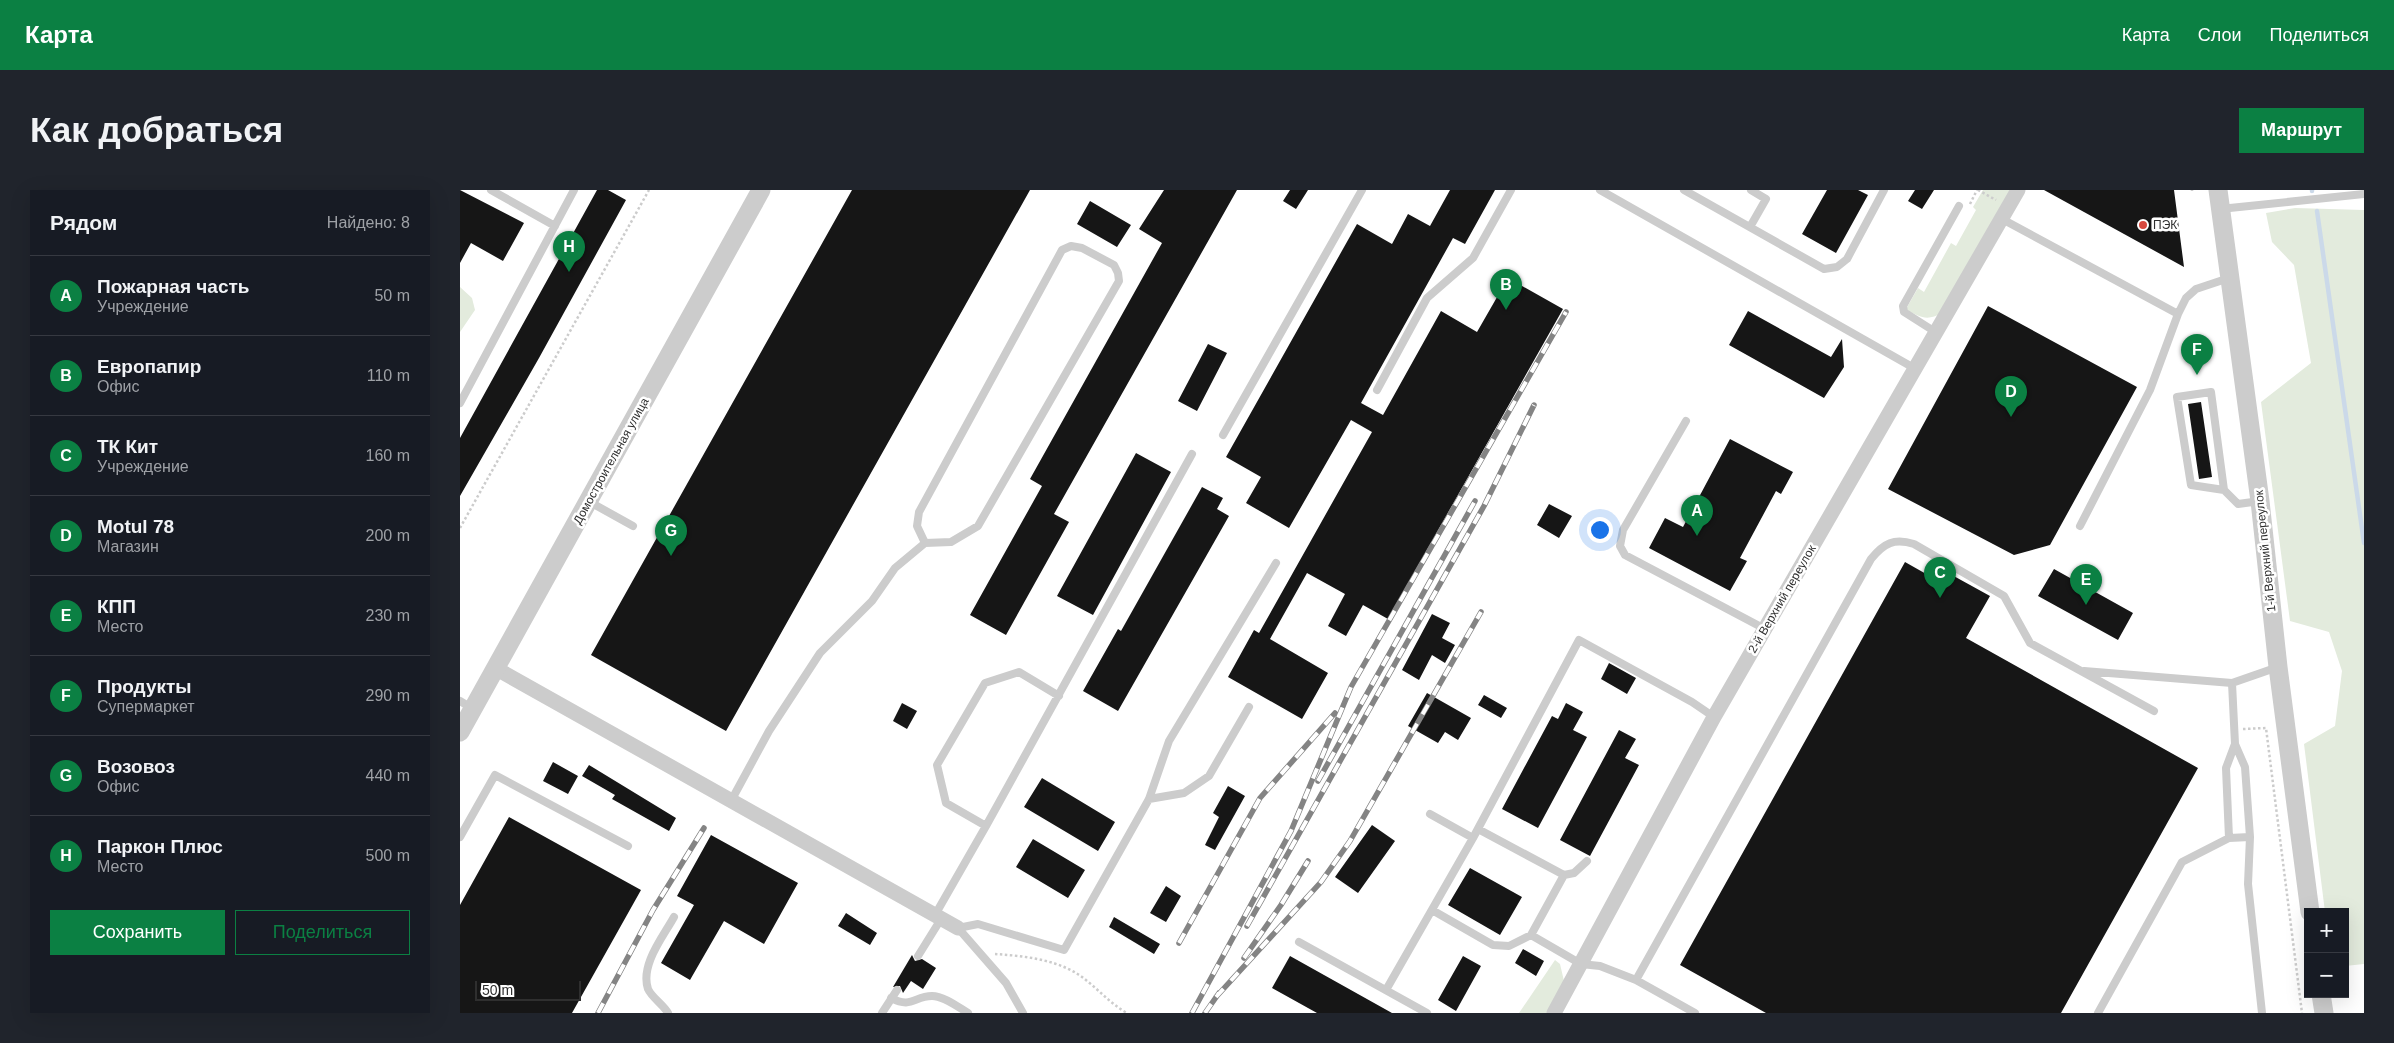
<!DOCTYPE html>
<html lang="ru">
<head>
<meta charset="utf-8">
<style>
  :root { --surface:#171b24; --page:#20242c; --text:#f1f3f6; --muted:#9ea1a6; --line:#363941; --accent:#0b8043 }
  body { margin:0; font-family:Arial,sans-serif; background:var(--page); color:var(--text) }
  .controls { position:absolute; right:15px; bottom:15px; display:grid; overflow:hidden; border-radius:0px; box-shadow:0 5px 20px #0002 }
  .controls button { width:45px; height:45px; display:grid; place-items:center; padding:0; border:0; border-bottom:1px solid var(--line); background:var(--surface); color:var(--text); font:25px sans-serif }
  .scale { position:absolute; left:15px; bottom:12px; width:106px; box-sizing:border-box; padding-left:5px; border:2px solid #2f2f2f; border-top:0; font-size:14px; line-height:18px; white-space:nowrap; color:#2f2f2f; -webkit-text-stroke:4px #fff; paint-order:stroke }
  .you { position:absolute; left:1139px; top:339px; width:18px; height:18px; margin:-12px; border:4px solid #fff; border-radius:50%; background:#1a73e8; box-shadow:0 0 0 8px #1a73e833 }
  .badge { display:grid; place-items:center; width:32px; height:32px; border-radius:50%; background:var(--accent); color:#fff; font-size:16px; font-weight:700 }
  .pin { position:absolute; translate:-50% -41px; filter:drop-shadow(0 1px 2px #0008) }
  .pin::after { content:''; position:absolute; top:26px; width:18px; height:15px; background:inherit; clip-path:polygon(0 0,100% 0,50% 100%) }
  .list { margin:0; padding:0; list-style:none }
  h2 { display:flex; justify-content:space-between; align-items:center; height:65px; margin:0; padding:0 20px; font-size:21px }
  h2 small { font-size:16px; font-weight:400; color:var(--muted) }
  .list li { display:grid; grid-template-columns:32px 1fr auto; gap:15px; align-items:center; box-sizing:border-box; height:80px; padding:0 20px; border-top:1px solid var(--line) }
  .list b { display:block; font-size:19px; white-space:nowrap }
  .list p { margin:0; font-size:16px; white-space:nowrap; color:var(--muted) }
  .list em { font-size:16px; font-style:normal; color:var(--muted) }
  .actions { display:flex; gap:10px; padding:15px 20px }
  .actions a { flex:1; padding:11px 0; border:1px solid var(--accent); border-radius:0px; text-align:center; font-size:18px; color:var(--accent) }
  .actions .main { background:var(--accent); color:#fff }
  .map { position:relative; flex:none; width:1904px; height:823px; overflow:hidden; border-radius:0px }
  header { display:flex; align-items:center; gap:30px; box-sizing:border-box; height:70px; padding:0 25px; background:var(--accent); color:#fff }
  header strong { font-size:24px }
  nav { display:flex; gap:28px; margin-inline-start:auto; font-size:18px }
  .intro { display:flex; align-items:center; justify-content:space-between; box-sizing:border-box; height:120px; padding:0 30px }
  h1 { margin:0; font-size:35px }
  .button { padding:12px 22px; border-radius:0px; background:var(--accent); color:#fff; font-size:18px; font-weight:700 }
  main { display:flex; gap:30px; padding:0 30px }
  aside { flex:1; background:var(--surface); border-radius:0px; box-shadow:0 5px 20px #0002 }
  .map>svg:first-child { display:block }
  .green { fill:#e3ebdd }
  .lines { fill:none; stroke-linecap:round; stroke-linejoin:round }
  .stream { stroke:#cbd9e9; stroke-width:4.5 }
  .building { fill:#161616 }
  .path { stroke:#ccc; stroke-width:2.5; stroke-dasharray:2.5 2.5; stroke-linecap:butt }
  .service { stroke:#ccc; stroke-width:8 }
  .minor { stroke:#ccc; stroke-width:15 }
  .tertiary { stroke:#ccc; stroke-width:19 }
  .rail-casing { stroke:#848484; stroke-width:5.5 }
  .rail { stroke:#fff; stroke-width:4; stroke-dasharray:11; stroke-linecap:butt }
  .poi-dot { fill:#d8483e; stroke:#fff; stroke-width:2 }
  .labels { text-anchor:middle; stroke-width:5; stroke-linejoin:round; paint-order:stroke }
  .poi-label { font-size:12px; fill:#2f2f2f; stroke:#fff; text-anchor:start }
  .street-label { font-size:12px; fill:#2f2f2f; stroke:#fff }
</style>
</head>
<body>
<header>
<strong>Карта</strong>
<nav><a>Карта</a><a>Слои</a><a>Поделиться</a></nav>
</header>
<div class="intro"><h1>Как добраться</h1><a class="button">Маршрут</a></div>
<main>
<aside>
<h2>Рядом<small>Найдено: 8</small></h2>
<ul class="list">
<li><span class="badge">A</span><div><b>Пожарная часть</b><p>Учреждение</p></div><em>50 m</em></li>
<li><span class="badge">B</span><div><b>Европапир</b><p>Офис</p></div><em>110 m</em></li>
<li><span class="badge">C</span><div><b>ТК Кит</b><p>Учреждение</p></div><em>160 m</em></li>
<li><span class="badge">D</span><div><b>Motul 78</b><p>Магазин</p></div><em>200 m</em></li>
<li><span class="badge">E</span><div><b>КПП</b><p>Место</p></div><em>230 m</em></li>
<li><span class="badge">F</span><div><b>Продукты</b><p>Супермаркет</p></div><em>290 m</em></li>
<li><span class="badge">G</span><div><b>Возовоз</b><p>Офис</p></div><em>440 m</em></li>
<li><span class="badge">H</span><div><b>Паркон Плюс</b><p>Место</p></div><em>500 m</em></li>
</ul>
<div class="actions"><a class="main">Сохранить</a><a>Поделиться</a></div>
</aside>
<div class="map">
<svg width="1904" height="823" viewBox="0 0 1904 823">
  <rect width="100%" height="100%" fill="#fff"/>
  <path class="green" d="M1523,0H1550L1482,123C1468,131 1460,128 1446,119L1458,98L1464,102L1491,53L1496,56L1516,20L1513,17Z
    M1835,18L1904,20V774L1885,776V722H1865L1844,554L1875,536L1882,481L1869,442L1830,431L1801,212L1851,173L1834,75L1812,52L1806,23Z
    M0,97L12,108L15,120L0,142Z
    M1095,770L1100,774L1104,791L1089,823H1059Z"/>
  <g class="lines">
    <path class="stream" d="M1852,0V1
      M1857,21L1904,353"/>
  </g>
  <path class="building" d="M0,0L64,33L43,71L11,53L0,73Z
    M137,0H148L166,10L79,168L0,306V248Z
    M392,0H570L266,541L131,465Z
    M704,0H777L594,324L609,332L546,445L510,425L582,296L570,289L702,53L679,39Z
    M830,0H848L836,19L823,11Z
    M990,0H1035L1005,54L993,48L901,213L923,225L981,121L1017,142L1048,88L1103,119L928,429L903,415L886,446L868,436L885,404L847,383L810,449L868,483L842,529L768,487L794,440L799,443L912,242L891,230L829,338L786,313L801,287L766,267L897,34L932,54L948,24L970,36Z
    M1367,0H1398L1408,5L1376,63L1342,44Z
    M1455,0H1474L1462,19L1448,11Z
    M1584,0H1714L1724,77Z
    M630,11L671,35L657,57L617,34Z
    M1528,116L1677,197L1590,355L1554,365L1428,299Z
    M1288,121L1371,167L1382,149L1384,177L1364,208L1269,155Z
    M748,154L767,163L737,221L718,211Z
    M1741,212L1752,287L1739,289L1728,214Z
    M1270,249L1333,282L1321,304L1316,301L1280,368L1287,371L1270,401L1189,358L1205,328L1223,337Z
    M676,263L711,282L633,425L597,406Z
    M742,297L763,308L757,319L769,326L658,521L623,501L658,439L661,441Z
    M1089,314L1112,326L1099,348L1077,335Z
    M1445,372L1475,389L1481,379L1530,406L1506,448L1738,578L1601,823H1306L1220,775Z
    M1594,379L1673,423L1658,450L1578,406Z
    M972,424L990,433L982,448L995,455L985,473L972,465L959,490L942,480Z
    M1149,473L1176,488L1167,504L1141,489Z
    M967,503L1011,528L998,550L985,542L978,553L948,536Z
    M1024,505L1047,518L1041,528L1018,515Z
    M442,513L457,521L447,539L433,531Z
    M1106,513L1123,522L1113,540L1127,547L1078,638L1042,619L1092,526L1098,529Z
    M1159,540L1176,549L1165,568L1179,575L1130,666L1100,650Z
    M93,572L118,586L108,604L83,591Z
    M129,575L216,628L209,641L152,609L155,605L122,586Z
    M582,588L655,632L638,661L564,617Z
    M768,596L785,606L755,660L745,655L759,627L753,623Z
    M49,627L181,700L112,823H0V715Z
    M912,635L935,651L898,703L875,687Z
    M251,645L338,693L304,754L264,731L230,790L201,773L234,715L217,706Z
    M573,649L625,680L608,708L556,677Z
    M1010,678L1062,707L1040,745L988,715Z
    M706,696L721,706L706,732L690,723Z
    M386,723L417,743L410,755L378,736Z
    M654,727L700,754L694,764L649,737Z
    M1063,759L1084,771L1076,786L1055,773Z
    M452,765L455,771L462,769L476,778L463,799L451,791L443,803L440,796L433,797Z
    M830,766L932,823H857L812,798Z
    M1003,766L1021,776L996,821L978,810Z"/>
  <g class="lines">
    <path class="path" d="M1518,0L1536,10
      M1732,0V1
      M1510,14L1517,0
      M0,338L189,0
      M1783,539L1806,538L1842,823
      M535,764C566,766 603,770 627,791C641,802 651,814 667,823"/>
    <path class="service" d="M31,0L95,36
      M1140,0L1454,178
      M1224,0L1364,79L1377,77L1387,69L1424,0
      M1760,19L1904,4
      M1542,29L1718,124
      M1290,37L1306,9L1291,0
      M1477,143L1444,122L1443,116L1499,16
      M917,200L967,108L1013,68L1051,0
      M0,213L114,0
      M1226,231L1163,340L1160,356L1165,365L1305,439
      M763,245L902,0
      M1764,300L1731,295L1717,207L1751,202L1764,300L1778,314L1800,311
      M128,311L173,336
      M1620,336L1690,200L1718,124L1726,108L1736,99L1769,88
      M1624,481L1772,493
      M0,511L13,519
      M1775,554L1785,577L1790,647L1788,694L1802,823
      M689,609L724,603L749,586L789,517
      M271,611L309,541L360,463L412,411L435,378L465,353L491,352L518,336L659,91L658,83L654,75L622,58L611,56L602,60L459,322L457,336L465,353
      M970,624L1013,648
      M526,636L732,264
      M1018,639L1104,685L1071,745
      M0,647L35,585L168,656
      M1769,648L1766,578L1775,554L1772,493L1818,477
      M1104,685L1114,683L1127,671
      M972,720L1033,755L1049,756L1071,745L1121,774L1140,776L1176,790
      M475,725L526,636L486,613L477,575L525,493L559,482L599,506
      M839,752L967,823
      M458,766L481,729
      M926,800L1013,648L1119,450L1232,512L1254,527
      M431,808C452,819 454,806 472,806C484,806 498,817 508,823
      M208,823C203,814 192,808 188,799C180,775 203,747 214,727
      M422,823L437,800
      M563,823L546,793L498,738L518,734L604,760L689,609L709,551L816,373
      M1235,823L1176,790L1411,369C1424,353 1434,348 1454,354L1544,406L1570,453L1694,521
      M1638,823L1722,672L1769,648L1790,647"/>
    <path class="minor" d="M35,478L498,738
      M1094,823L1254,527L1558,0"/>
    <path class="tertiary" d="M1758,0L1800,311L1818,477L1850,722
      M0,542L301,0
      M1861,804L1864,823"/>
    <g class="rail-casing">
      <path id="rail" d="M858,591L1015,311
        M787,736L1024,316L1074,215
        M719,753L800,608L875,523
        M784,768L821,715L848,671
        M756,807L861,692L890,651L1021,422
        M138,823L193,720L244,638
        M732,823L831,641L891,497L1106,122
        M745,823L759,803"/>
    </g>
    <use href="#rail" class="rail"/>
  </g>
  <circle class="poi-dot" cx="1683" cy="35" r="5"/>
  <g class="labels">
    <g class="poi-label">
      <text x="1693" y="39">ПЭК</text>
    </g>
    <g class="street-label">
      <text transform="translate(151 271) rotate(-61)" y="4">Домостроительная улица</text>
      <text transform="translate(1805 361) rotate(-96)" y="4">1-й Верхний переулок</text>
      <text transform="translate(1322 409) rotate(-60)" y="4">2-й Верхний переулок</text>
    </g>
  </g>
</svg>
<div class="controls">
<button>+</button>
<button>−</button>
</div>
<div class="scale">50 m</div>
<div class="you"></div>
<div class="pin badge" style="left:1237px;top:346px">A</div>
<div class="pin badge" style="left:1046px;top:120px">B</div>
<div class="pin badge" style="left:1480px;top:408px">C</div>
<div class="pin badge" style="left:1551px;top:227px">D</div>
<div class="pin badge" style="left:1626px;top:415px">E</div>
<div class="pin badge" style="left:1737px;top:185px">F</div>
<div class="pin badge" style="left:211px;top:366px">G</div>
<div class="pin badge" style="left:109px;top:82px">H</div>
</div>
</main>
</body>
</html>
